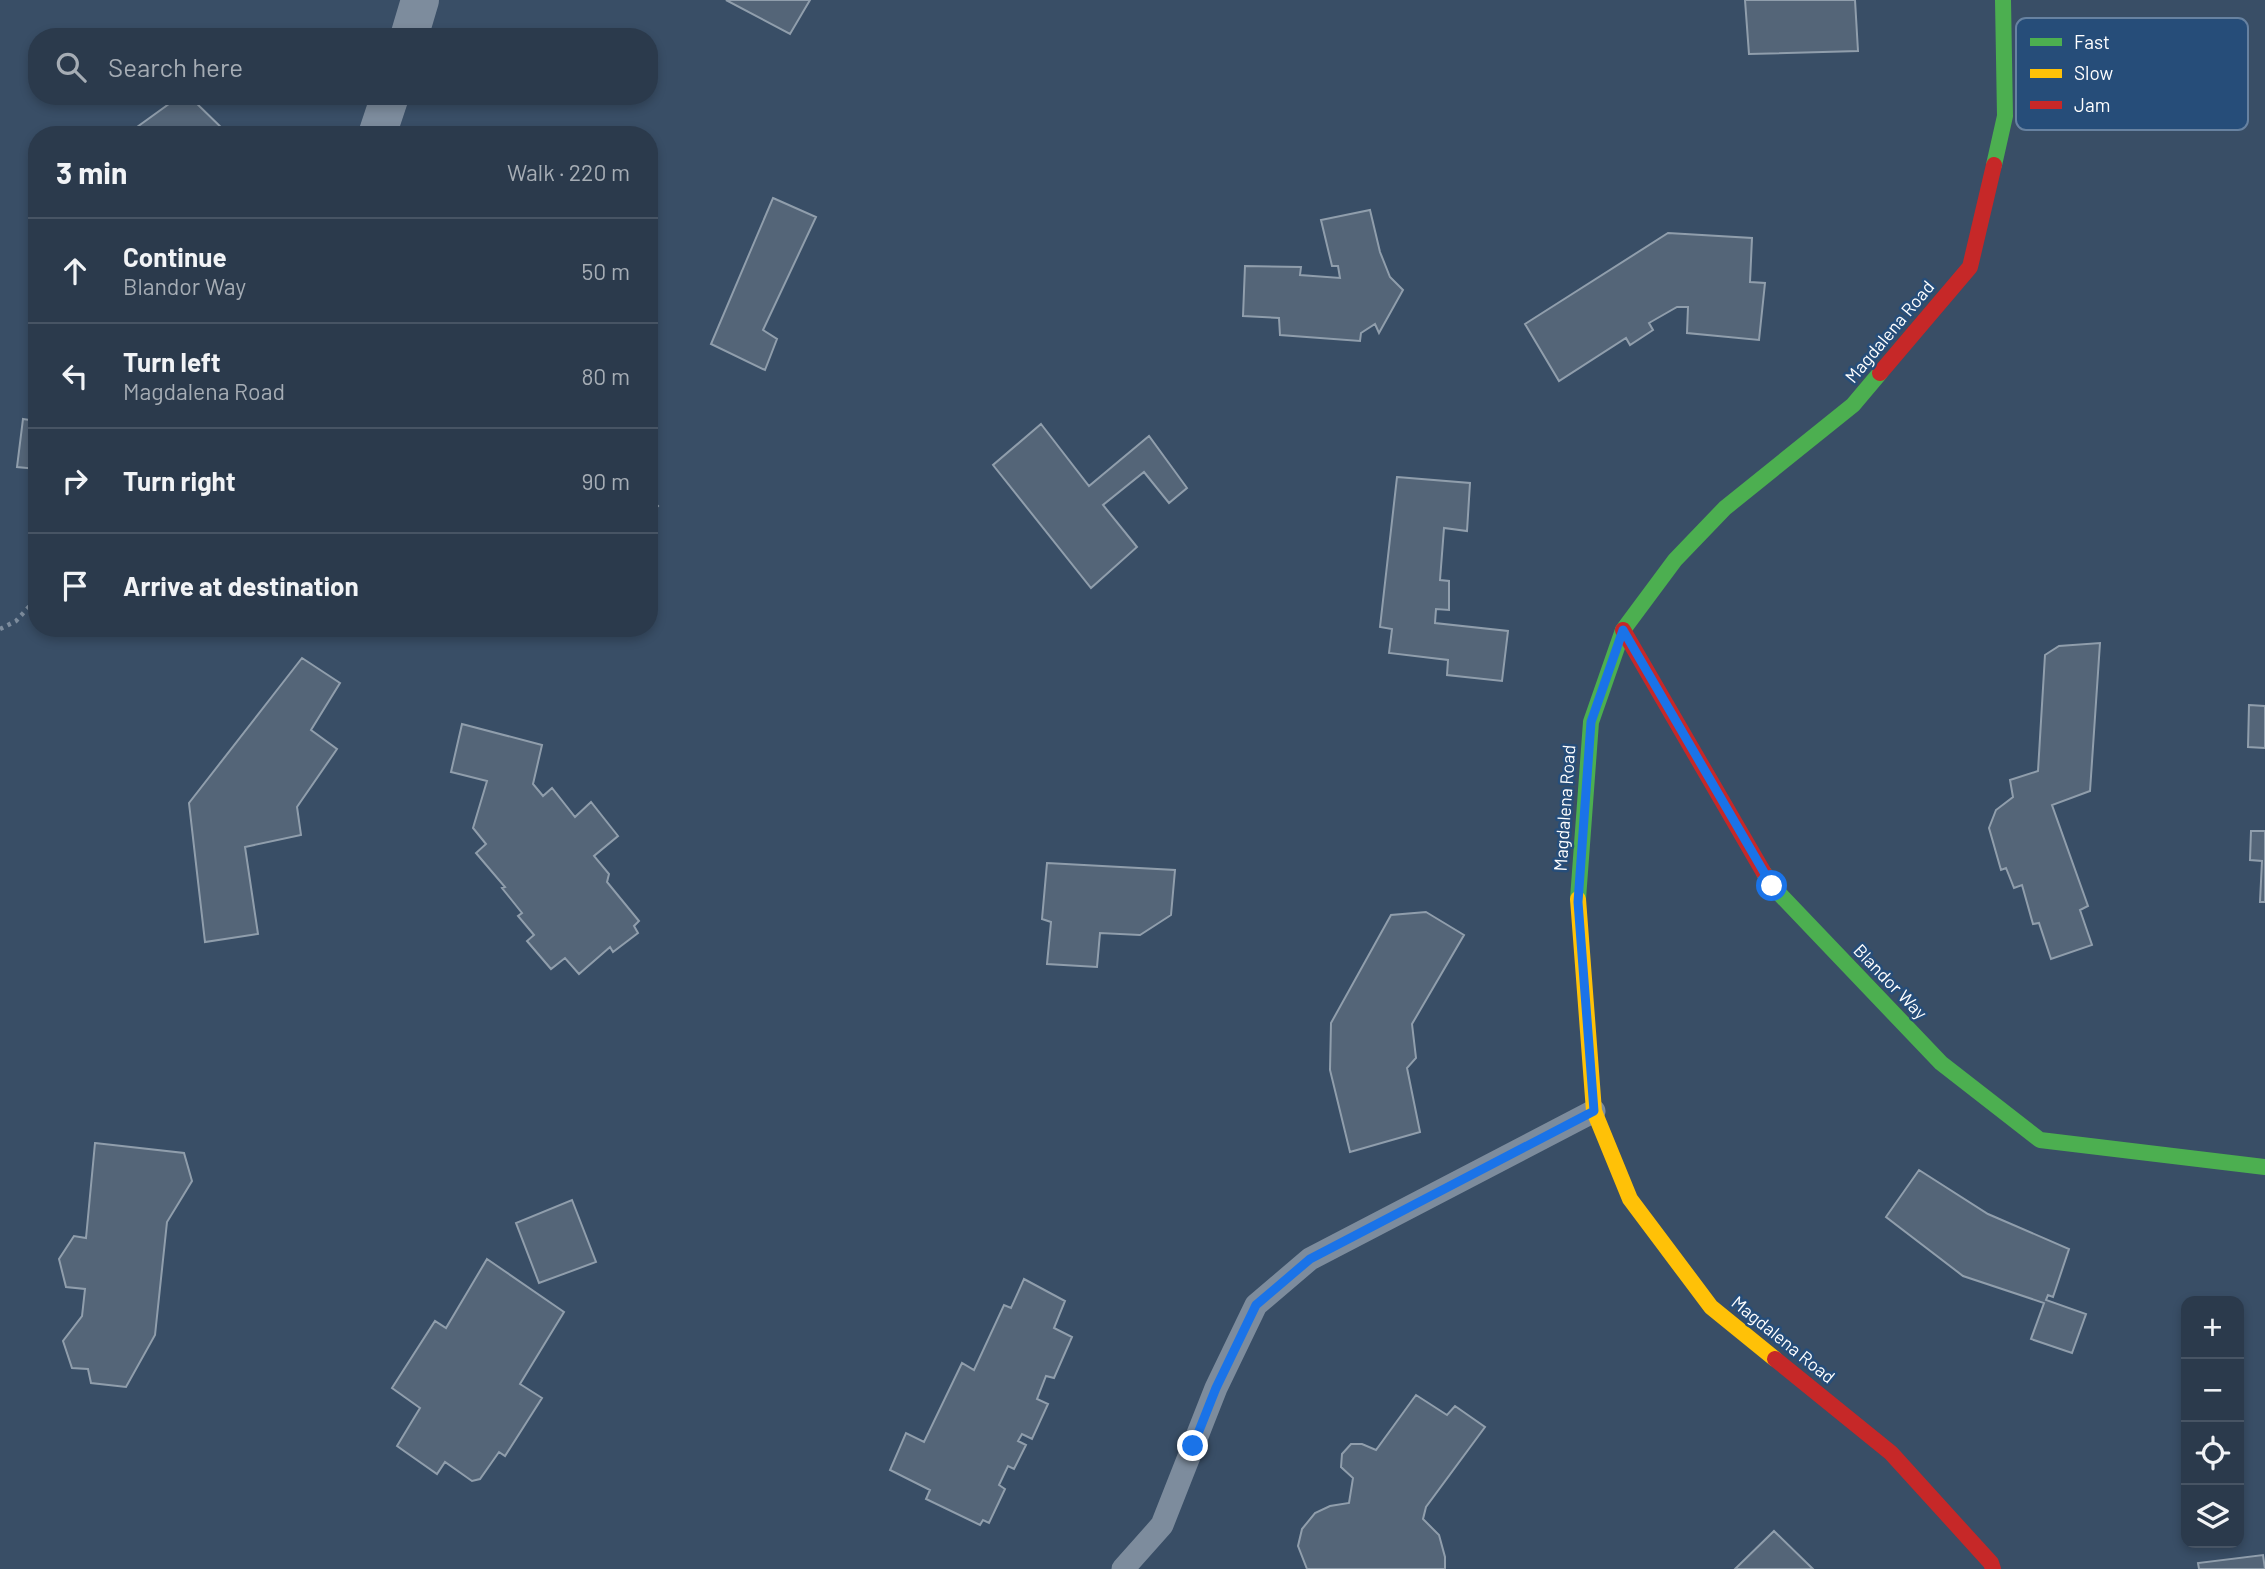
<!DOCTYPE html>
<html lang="en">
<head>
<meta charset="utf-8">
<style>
  :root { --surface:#2b3a4c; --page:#334153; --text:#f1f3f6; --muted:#a6adb5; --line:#475464 }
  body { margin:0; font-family:Barlow,sans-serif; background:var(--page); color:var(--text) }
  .controls { position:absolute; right:21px; bottom:21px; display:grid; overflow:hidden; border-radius:14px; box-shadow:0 4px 10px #0003 }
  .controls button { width:63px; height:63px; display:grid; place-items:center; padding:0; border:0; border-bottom:2px solid var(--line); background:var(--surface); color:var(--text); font:35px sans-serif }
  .stop { position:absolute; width:21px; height:21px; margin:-16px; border:5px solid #1a73e8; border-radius:50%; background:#fff }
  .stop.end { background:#1a73e8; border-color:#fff; box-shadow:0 2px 7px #0008 }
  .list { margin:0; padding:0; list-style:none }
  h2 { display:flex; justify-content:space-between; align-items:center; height:91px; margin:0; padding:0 28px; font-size:30px }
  h2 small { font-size:23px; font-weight:400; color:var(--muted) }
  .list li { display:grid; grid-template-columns:46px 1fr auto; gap:21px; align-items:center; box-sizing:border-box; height:105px; padding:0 28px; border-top:2px solid var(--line) }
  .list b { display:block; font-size:26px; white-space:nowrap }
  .list p { margin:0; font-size:23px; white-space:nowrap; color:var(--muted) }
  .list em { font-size:23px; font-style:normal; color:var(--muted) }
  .icon { flex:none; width:38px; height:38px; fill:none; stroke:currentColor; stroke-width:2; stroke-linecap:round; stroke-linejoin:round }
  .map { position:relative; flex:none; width:2265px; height:1569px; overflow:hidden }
  .search { position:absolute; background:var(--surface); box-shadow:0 4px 10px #0003; left:28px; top:28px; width:630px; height:77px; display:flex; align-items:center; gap:18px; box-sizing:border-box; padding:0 24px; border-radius:28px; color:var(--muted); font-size:26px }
  .panel { position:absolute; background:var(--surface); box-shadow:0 4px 10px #0003; left:28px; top:126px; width:630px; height:511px; border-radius:28px }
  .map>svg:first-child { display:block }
  .building { fill:#546578; stroke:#909eac; stroke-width:2 }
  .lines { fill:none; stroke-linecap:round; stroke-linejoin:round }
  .path { stroke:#7d8c9d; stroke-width:4.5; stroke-dasharray:3.5 5; stroke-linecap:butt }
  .lane { stroke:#7d8c9d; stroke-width:23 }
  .street { stroke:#7d8c9d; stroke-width:38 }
  .fast { stroke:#4caf50; stroke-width:16 }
  .slow { stroke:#ffc107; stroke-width:16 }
  .jam { stroke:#c62828; stroke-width:16 }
  .route { stroke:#1a73e8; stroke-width:9 }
  .labels { text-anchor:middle; stroke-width:5; stroke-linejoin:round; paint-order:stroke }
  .street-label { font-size:18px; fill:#fff; stroke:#264d79 }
  .key { fill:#264d79; stroke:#6782a1; stroke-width:2 }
  .key-label { font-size:19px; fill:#fff }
</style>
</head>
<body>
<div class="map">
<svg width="2265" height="1569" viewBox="0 0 2265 1569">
  <rect width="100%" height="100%" fill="#394e66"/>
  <path class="building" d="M726,0H810L790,34Z
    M1745,0H1855L1858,51L1749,54Z
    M180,96H189L229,135H126Z
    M773,198L816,217L763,330L777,339L765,370L711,344Z
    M1370,210L1380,252L1390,277L1403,290L1379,333L1375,324L1361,333L1360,341L1280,335L1279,318L1243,316L1245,266L1301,267L1300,275L1340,278L1338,266H1332L1321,220Z
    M1668,233L1752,238L1750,282L1765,283L1759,340L1687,333L1688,307H1677L1649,323L1653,330L1630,345L1626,338L1559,381L1525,324Z
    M23,419L37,421V469L17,467Z
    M1041,424L1089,486L1149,436L1187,488L1169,503L1144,472L1103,505L1137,547L1091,588L993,465Z
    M1397,477L1470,483L1467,531L1444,528L1440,580L1449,581V610L1436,609L1435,623L1508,631L1502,681L1447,675L1448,660L1389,653L1392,629L1380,627Z
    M649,497L658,506L649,515Z
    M2100,643L2090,791L2052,805L2088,906L2080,910L2092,945L2051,959L2039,923L2033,924L2022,885L2014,888L2006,868L2001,870L1989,828L1996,810L2013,797L2010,780L2038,771L2045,655L2059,646Z
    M302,658L340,683L311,730L337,749L297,807L301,835L245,847L258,934L205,942L189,803Z
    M2249,705L2265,706V748L2248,747Z
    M462,724L542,745L533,784L543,796L552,788L575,817L591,802L618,836L594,856L609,874L607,882L639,921L634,926L638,933L613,952L610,947L579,974L565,958L551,969L527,941L534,935L518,916L522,913L502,888L505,887L476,853L486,844L473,828L487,781L451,772Z
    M2251,831H2265V902H2260L2262,861L2250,860Z
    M1047,863L1175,870L1171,915L1140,935L1100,933L1097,967L1047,964L1051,922L1042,919Z
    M1426,912L1464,935L1412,1024L1416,1058L1407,1068L1420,1132L1350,1152L1330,1070L1331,1023L1391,915Z
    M95,1143L184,1153L192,1181L167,1222L155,1335L126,1387L91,1383L88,1369L72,1368L63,1341L82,1316L85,1289L66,1287L59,1259L74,1236L86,1238Z
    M1919,1170L1988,1214L2069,1249L2053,1297L2048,1295L2046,1300L2086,1314L2072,1353L2031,1339L2044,1303L1963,1276L1886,1217Z
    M572,1200L596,1262L539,1283L516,1223Z
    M487,1259L564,1312L520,1384L542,1398L505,1456L499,1452L480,1479L472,1481L445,1462L437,1474L397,1446L420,1408L392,1388L435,1321L446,1328Z
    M1024,1279L1065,1301L1054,1328L1072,1337L1054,1378L1046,1376L1037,1399L1048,1404L1032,1439L1022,1434L1018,1441L1026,1445L1014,1469L1008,1466L999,1485L1005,1489L989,1523L983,1520L980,1525L926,1499L930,1490L890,1470L906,1433L924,1442L962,1363L974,1370L1004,1305L1011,1308Z
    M1416,1395L1447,1415L1455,1406L1485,1427L1426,1507L1423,1519L1439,1535L1445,1557V1569H1307L1298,1546L1302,1529L1315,1513L1330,1506L1349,1503L1353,1478L1341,1467L1342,1454L1351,1444H1362L1376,1450Z
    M1774,1531L1813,1569H1735Z
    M2263,1555L2265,1569H2199L2198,1563Z"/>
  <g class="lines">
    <path class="path" d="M0,629L16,621L37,598"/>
    <path class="lane" d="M1123,1569L1162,1525L1216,1388L1256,1305L1310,1259L1594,1111"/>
    <path class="street" d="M409,37L420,0
      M377,135L390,96"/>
    <path class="fast" d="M1994,165L2005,116L2003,0
      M1764,873L1772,886L1941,1063L2040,1140L2265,1167
      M1578,899L1591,722L1623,630L1675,560L1725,508L1853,405L1880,373"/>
    <path class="slow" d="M1578,899L1594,1111L1630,1199L1711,1307L1775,1359"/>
    <path class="jam" d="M1880,373L1970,267L1994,165
      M1623,630L1764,873
      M1775,1359L1891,1453L1991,1563L1993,1569"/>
  </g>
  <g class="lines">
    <path class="route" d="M1193,1446L1216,1388L1256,1305L1310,1259L1594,1111L1578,902L1591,722L1623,630L1772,886"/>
  </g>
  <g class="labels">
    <g class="street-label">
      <text transform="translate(1890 332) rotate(-50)" y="6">Magdalena Road</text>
      <text transform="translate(1565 808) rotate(-86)" y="6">Magdalena Road</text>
      <text transform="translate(1890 982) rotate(46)" y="6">Blandor Way</text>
      <text transform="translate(1783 1340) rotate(39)" y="6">Magdalena Road</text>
    </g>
  </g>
  <rect x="2016" y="18" width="232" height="112" rx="10" class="key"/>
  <rect x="2030" y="38" width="32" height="8" fill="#4caf50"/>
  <rect x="2030" y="69" width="32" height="9" fill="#ffc107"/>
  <rect x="2030" y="101" width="32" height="8" fill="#c62828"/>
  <g class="key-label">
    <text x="2074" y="49">Fast</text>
    <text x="2074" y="80">Slow</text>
    <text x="2074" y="112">Jam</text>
  </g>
</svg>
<div class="controls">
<button>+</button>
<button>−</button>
<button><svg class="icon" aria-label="locate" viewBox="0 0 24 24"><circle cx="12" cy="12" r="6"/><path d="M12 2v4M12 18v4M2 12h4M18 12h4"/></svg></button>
<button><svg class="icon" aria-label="layers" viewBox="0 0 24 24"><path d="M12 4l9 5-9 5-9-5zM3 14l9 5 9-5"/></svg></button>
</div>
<div class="stop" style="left:1772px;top:886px"></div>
<div class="stop end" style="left:1193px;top:1446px"></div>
<div class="search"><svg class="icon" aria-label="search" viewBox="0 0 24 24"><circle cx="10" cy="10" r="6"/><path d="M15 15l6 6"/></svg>Search here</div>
<section class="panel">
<h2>3 min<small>Walk · 220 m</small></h2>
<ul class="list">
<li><svg class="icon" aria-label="ahead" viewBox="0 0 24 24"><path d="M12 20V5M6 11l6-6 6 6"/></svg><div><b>Continue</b><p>Blandor Way</p></div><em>50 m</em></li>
<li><svg class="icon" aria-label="left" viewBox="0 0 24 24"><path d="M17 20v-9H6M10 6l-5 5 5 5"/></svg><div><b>Turn left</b><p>Magdalena Road</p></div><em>80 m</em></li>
<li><svg class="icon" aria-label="right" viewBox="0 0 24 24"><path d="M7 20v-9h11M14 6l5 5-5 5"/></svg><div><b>Turn right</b></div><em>90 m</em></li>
<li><svg class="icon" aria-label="arrive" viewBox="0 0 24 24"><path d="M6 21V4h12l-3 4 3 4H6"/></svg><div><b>Arrive at destination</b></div></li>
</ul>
</section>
</div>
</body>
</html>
